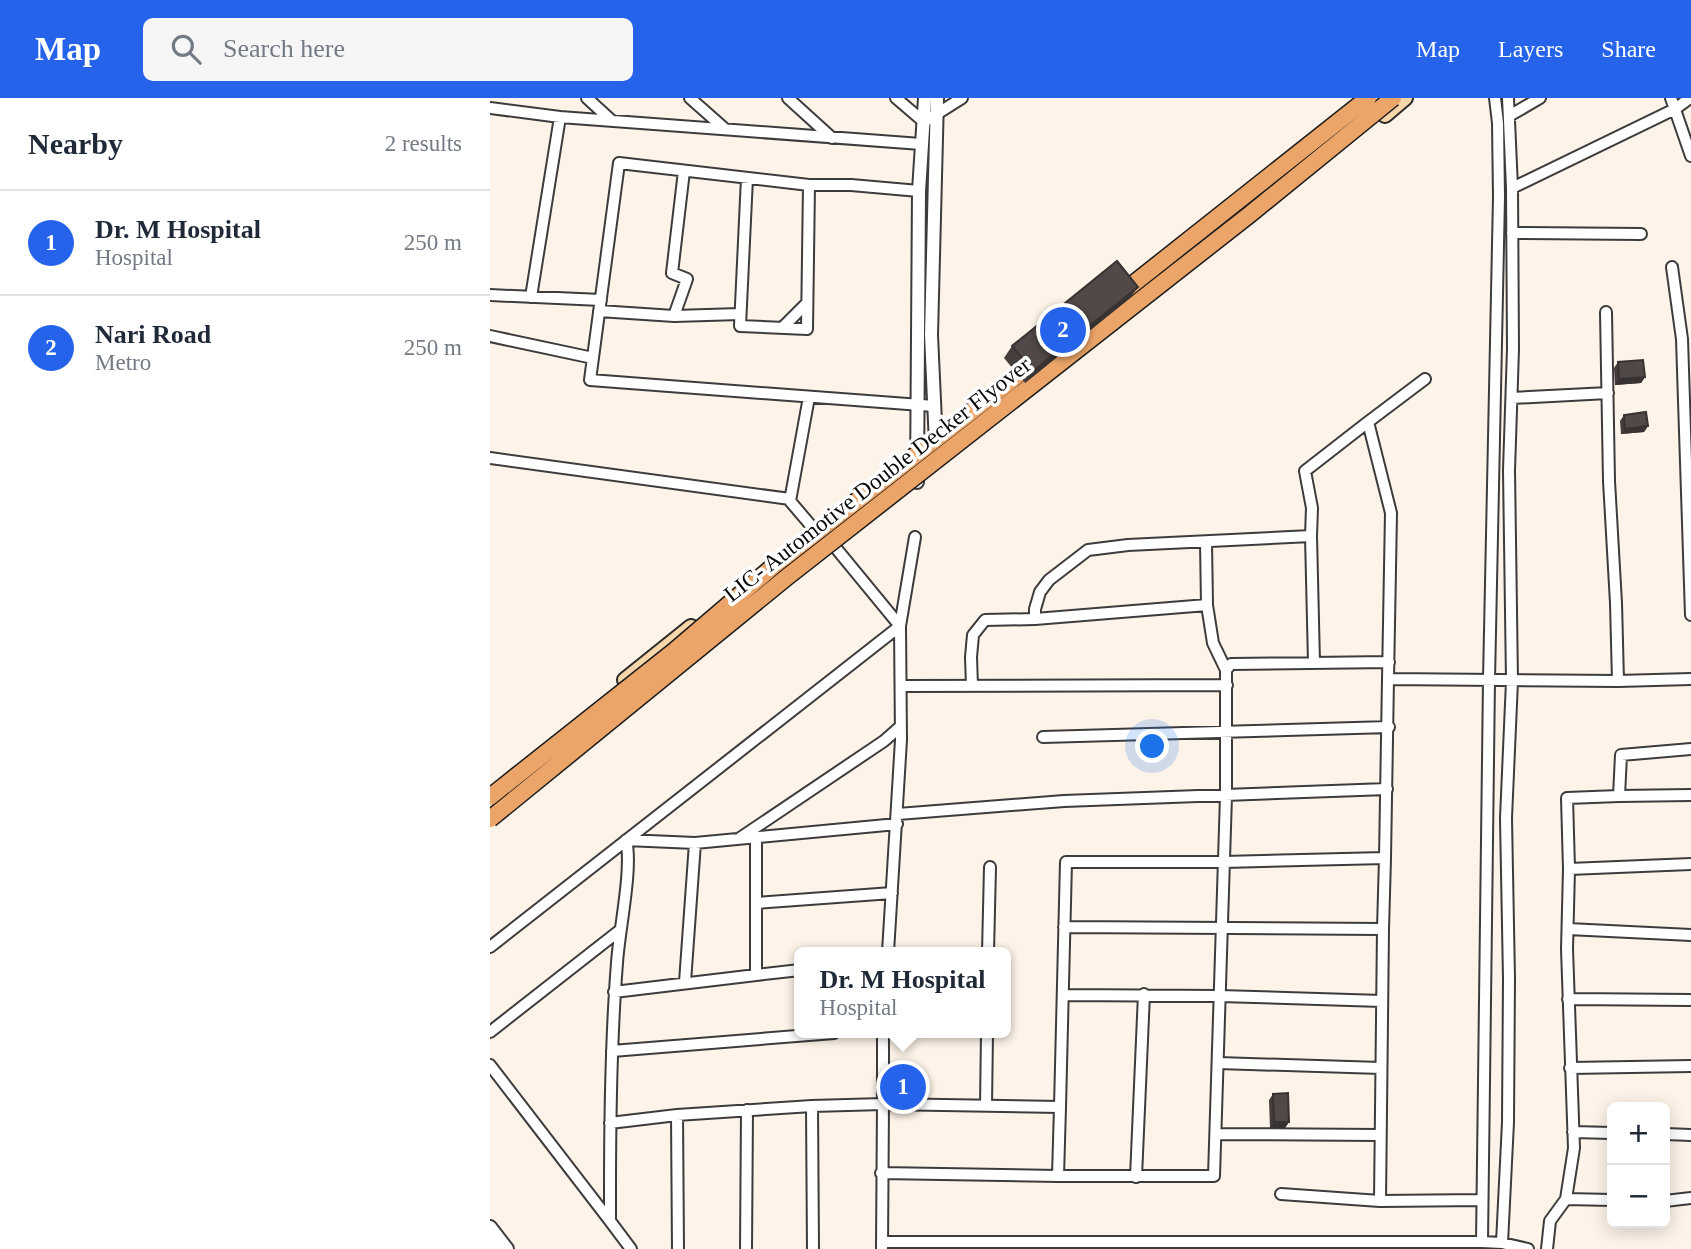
<!DOCTYPE html>
<html lang="en">
<head>
<meta charset="utf-8">
<style>
  :root { --surface:#fff; --page:#f6f6f7; --text:#1f2937; --muted:#747a83; --line:#e0e1e3; --accent:#2563eb }
  body { margin:0; font-family:Georgia,serif; background:var(--page); color:var(--text) }
  .controls { position:absolute; right:21px; bottom:21px; display:grid; overflow:hidden; border-radius:10px; box-shadow:0 4px 18px #0003 }
  .controls button { width:63px; height:63px; display:grid; place-items:center; padding:0; border:0; border-bottom:2px solid var(--line); background:var(--surface); color:var(--text); font:35px sans-serif }
  .you { position:absolute; left:663px; top:649px; width:24px; height:24px; margin:-18px; border:5px solid #fff; border-radius:50%; background:#1a73e8; box-shadow:0 0 0 10px #1a73e833 }
  .badge { display:grid; place-items:center; width:46px; height:46px; border-radius:50%; background:var(--accent); color:#fff; font-size:23px; font-weight:700 }
  .pin { position:absolute; translate:-50% -50%; border:4px solid #fff; box-shadow:0 2px 7px #0006 }
  .popup { position:absolute; left:304px; top:849px; width:217px; height:91px; box-sizing:border-box; display:grid; place-content:center; border-radius:10px; background:var(--surface); filter:drop-shadow(0 2px 5px #0005); font-size:23px; white-space:nowrap; color:var(--muted) }
  .popup b { font-size:26px; color:var(--text) }
  .popup::after { content:''; position:absolute; left:50%; top:100%; margin-left:-14px; border:14px solid transparent; border-top-color:var(--surface) }
  .list { margin:0; padding:0; list-style:none }
  h2 { display:flex; justify-content:space-between; align-items:center; height:91px; margin:0; padding:0 28px; font-size:30px }
  h2 small { font-size:23px; font-weight:400; color:var(--muted) }
  .list li { display:grid; grid-template-columns:46px 1fr auto; gap:21px; align-items:center; box-sizing:border-box; height:105px; padding:0 28px; border-top:2px solid var(--line) }
  .list b { display:block; font-size:26px; white-space:nowrap }
  .list p { margin:0; font-size:23px; white-space:nowrap; color:var(--muted) }
  .list em { font-size:23px; font-style:normal; color:var(--muted) }
  .icon { flex:none; width:38px; height:38px; fill:none; stroke:currentColor; stroke-width:2; stroke-linecap:round; stroke-linejoin:round }
  .map { position:relative; flex:none; width:1201px; height:1151px; overflow:hidden }
  header { display:flex; align-items:center; gap:42px; box-sizing:border-box; height:98px; padding:0 35px; background:var(--accent); color:#fff }
  header strong { font-size:33px }
  nav { display:flex; gap:38px; margin-inline-start:auto; font-size:24px }
  .search { width:490px; height:63px; background:var(--page); display:flex; align-items:center; gap:18px; box-sizing:border-box; padding:0 24px; border-radius:10px; color:var(--muted); font-size:26px }
  main { display:flex }
  aside { flex:1; background:var(--surface) }
  .map>svg:first-child { display:block }
  .lines { fill:none; stroke-linecap:round; stroke-linejoin:round }
  .minor-casing { stroke:#3c3c3c; stroke-width:14 }
  .tertiary-casing { stroke:#3c3c3c; stroke-width:16 }
  .secondary-casing { stroke:#2b2b2b; stroke-width:18 }
  .minor { stroke:#fff; stroke-width:10 }
  .tertiary { stroke:#fff; stroke-width:12 }
  .secondary { stroke:#f7d7a9; stroke-width:14 }
  .rail { stroke:#ab305a; stroke-width:3.5 }
  .primary-bridge-casing { stroke:#1a1a1a; stroke-width:19; stroke-linecap:butt }
  .primary-bridge { stroke:#eca569; stroke-width:16 }
  .wall { fill:#463e3d }
  .shaded-wall { fill:#393232 }
  .building { fill:#514847; stroke:#393232; stroke-width:2 }
  .labels { text-anchor:middle; stroke-width:7; stroke-linejoin:round; paint-order:stroke }
  .street-label { font-size:23px; fill:#090909; stroke:#fff }
</style>
</head>
<body>
<header>
<strong>Map</strong>
<div class="search"><svg class="icon" aria-label="search" viewBox="0 0 24 24"><circle cx="10" cy="10" r="6"/><path d="M15 15l6 6"/></svg>Search here</div>
<nav><a>Map</a><a>Layers</a><a>Share</a></nav>
</header>
<main>
<aside>
<h2>Nearby<small>2 results</small></h2>
<ul class="list">
<li><span class="badge">1</span><div><b>Dr. M Hospital</b><p>Hospital</p></div><em>250 m</em></li>
<li><span class="badge">2</span><div><b>Nari Road</b><p>Metro</p></div><em>250 m</em></li>
</ul>
</aside>
<div class="map">
<svg width="1201" height="1151" viewBox="0 0 1201 1151">
  <rect width="100%" height="100%" fill="#fdf3e8"/>
  <g class="lines">
    <g class="minor-casing">
      <path id="minor" d="M97,0L122,23
        M200,0L235,31
        M298,0L342,40
        M406,0L434,24L472,0
        M1181,0L1201,58
        M0,10L70,19L431,46
        M1019,18L1050,0
        M257,80L250,228L317,231L319,87L129,65L100,282L444,308
        M319,87H361L429,93
        M1022,90L1185,11L1200,0
        M1022,135L1151,136
        M1182,169L1192,241L1201,517
        M0,197L111,202
        M41,199L70,19
        M109,213L184,218L197,181L182,175L194,73
        M1116,214L1119,383L1126,505L1128,583
        M184,218L250,216
        M292,230L317,205
        M0,238L103,260
        M935,281L878,324L901,415L898,581L1128,583L1201,581
        M319,299L300,403L323,430L345,449L410,528
        M1022,300L1118,295
        M0,360L300,401
        M821,438L822,410L815,373L878,324
        M716,444L717,507
        M410,528L425,439
        M736,572L723,545L717,507L545,521V511L550,494L559,482L598,452L638,447L821,438L824,565
        M412,588L737,587
        M482,588L481,559L483,537L495,522L545,521
        M553,639L899,629
        M1129,698L1201,697
        M408,716L574,703L897,691
        M250,740L394,643L411,628
        M266,740V877L310,872
        M1079,771L1201,766
        M266,805L402,795
        M574,829L893,831L895,760
        M893,831L890,1103L992,1102
        M1078,831L1201,837
        M0,849L410,528L411,642L398,854
        M498,854L500,769
        M195,884L205,745
        M124,894L266,877
        M573,897L730,898L892,903
        M1078,901L1201,902
        M0,934L129,833
        M393,935V1006L570,1009L568,1078H724L736,698V572L741,566L899,564
        M122,953L344,935
        M728,965L891,970
        M0,967L120,1123
        M1080,970L1201,968
        M322,1008L323,1151
        M496,1008L497,935
        M570,1009L576,764H734L895,760L898,581
        M120,1025L187,1017
        M1083,1034L1122,1035
        M726,1036L890,1037
        M1175,1036L1201,1037
        M391,1075L568,1078
        M646,1079L654,896
        M791,1096L890,1103
        M1076,1101L1122,1102
        M1175,1103L1201,1100
        M392,1144H992L1012,1145L1038,1151
        M992,1144L999,582L1009,99L1008,25L1005,0
        M1012,1145L1018,1024L1019,881L1016,720L1022,583L1019,372L1023,251L1022,90L1018,0
        M141,1151L120,1123V1091C120,1015 121,940 127,865C129,832 143,770 136,742L205,745L407,726
        M188,1151L187,1017L322,1008L393,1006L392,1150
        M256,1151L257,1012
        M1057,1151L1060,1123L1076,1101L1084,1050L1077,851L1079,771L1077,700L1129,698L1131,657L1201,651"/>
    </g>
    <g class="tertiary-casing">
      <path id="tertiary" d="M446,346L441,237L447,0
        M427,384L429,93L435,0
        M0,1129L17,1151
        M0,1144L6,1151"/>
    </g>
    <g class="secondary-casing">
      <path id="secondary" d="M895,17L915,0
        M135,582L201,529"/>
    </g>
    <use href="#minor" class="minor"/>
    <use href="#tertiary" class="tertiary"/>
    <use href="#secondary" class="secondary"/>
    <path class="rail" d="M0,713L373,409L480,330L892,0"/>
    <g class="primary-bridge-casing">
      <path id="primary-bridge" d="M628,198L878,0
        M0,699L183,554L286,466L545,264
        M0,721L297,479L759,117L903,0"/>
    </g>
    <use href="#primary-bridge" class="primary-bridge"/>
  </g>
  <path class="wall" d="M640,200L535,285L514,260L522,248Z
    M1128,264L1155,279L1151,285L1125,287L1124,270Z
    M1134,317L1158,328L1154,334L1131,336L1130,323Z
    M408,978L433,992L429,998H404V984Z
    M783,996L799,1024L795,1030H780L779,1002Z"/>
  <path class="shaded-wall" d="M648,189L640,200L535,285L543,273Z
    M1155,279L1151,285L1125,287L1129,281Z
    M1158,328L1154,334L1131,336L1135,331Z
    M408,992H433L429,998H404Z
    M784,1024H799L795,1030H780Z"/>
  <path class="building" d="M627,163L648,189L543,273L522,248Z
    M1153,262L1155,279L1129,281L1128,264Z
    M1156,314L1158,328L1135,331L1134,317Z
    M408,978H433V992H408Z
    M798,995L799,1024H784L783,996Z"/>
  <g class="labels">
    <g class="street-label">
      <text transform="translate(387 381) rotate(-38)" y="8">LIC- Automotive Double Decker Flyover</text>
    </g>
  </g>
</svg>
<div class="controls">
<button>+</button>
<button>−</button>
</div>
<div class="you"></div>
<div class="pin badge" style="left:413px;top:989px">1</div>
<div class="popup"><b>Dr. M Hospital</b>Hospital</div>
<div class="pin badge" style="left:573px;top:232px">2</div>
</div>
</main>
</body>
</html>
